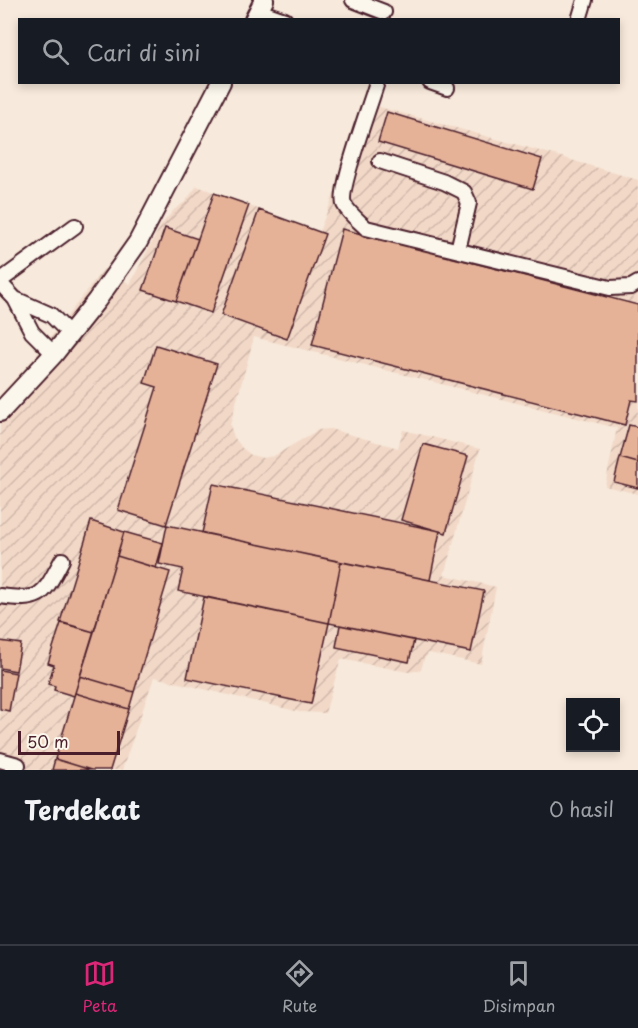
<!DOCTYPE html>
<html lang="id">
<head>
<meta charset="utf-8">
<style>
  :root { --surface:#171b24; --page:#20242c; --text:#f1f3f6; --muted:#9ea1a6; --line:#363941; --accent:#db2777 }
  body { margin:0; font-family:"Playpen Sans",sans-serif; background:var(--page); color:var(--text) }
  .controls { position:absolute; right:18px; bottom:18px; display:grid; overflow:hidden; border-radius:0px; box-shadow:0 3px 9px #0003 }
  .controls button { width:54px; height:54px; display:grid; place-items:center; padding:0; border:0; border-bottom:2px solid var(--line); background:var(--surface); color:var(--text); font:30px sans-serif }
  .scale { position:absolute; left:18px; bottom:15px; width:102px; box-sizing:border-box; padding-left:6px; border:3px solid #4a1f2b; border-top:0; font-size:16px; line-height:21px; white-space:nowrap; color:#4a1f2b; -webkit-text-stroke:4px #fbf7ec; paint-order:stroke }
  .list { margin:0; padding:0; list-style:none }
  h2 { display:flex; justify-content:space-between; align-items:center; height:78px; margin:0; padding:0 24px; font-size:26px }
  h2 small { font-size:20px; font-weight:400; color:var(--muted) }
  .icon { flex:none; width:33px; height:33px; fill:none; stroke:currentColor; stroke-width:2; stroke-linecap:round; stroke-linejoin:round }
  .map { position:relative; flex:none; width:638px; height:770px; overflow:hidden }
  .search { position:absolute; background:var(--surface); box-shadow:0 3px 9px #0003; left:18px; right:18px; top:18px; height:66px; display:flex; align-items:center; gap:15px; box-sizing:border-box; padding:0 21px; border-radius:0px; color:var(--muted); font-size:22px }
  .sheet { height:174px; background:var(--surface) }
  nav { display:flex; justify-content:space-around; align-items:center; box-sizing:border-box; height:84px; border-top:2px solid var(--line); background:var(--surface); font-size:16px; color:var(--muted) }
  nav a { display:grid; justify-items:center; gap:3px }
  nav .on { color:var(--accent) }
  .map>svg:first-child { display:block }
  .industrial { fill:url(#industrial-furrows) }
  .building { fill:#e5b298; stroke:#4a1f2b; stroke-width:1.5 }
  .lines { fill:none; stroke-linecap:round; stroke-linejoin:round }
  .minor-casing { stroke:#4a1f2b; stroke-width:18 }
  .major-casing { stroke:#4a1f2b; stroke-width:22 }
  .minor { stroke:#fbf7ec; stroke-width:14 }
  .major { stroke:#fbf7ec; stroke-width:18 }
</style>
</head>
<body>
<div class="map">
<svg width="638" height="770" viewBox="0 0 638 770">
  <defs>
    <pattern id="industrial-furrows" width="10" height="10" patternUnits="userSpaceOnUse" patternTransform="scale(1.5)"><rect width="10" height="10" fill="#f2d8c7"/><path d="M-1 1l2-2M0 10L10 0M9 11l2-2" fill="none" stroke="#d1b9ab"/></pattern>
  </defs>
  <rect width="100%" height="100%" fill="#f7e9db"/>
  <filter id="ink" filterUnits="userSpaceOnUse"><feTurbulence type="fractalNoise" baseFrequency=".0167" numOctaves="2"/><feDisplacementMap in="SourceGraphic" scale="12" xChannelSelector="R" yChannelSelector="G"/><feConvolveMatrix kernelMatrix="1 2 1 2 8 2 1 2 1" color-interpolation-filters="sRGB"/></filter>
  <g filter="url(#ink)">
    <path class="industrial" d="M365,103L558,156L638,180V494L605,486L617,428L254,337L230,425L234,437L242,448L251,455L263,458L274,456L318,430L330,429L398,448L403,430L480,449L444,575L496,587L481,664L429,653L424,659L421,670L408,672L341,659L325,713L300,712L154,677L122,770H0V395L32,361L104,269L130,284L161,225L174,210L185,202L197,186L319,232L341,177Z"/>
    <path class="building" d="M387,112L542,159L533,189L378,142Z
      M214,193L249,205L211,313L176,301Z
      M259,210L325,234L287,339L221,315Z
      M165,228L198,239L176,301L143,290Z
      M342,229L638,305V401L631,400L625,425L312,345Z
      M156,345L217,364L166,525L118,510L157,387L144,383Z
      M629,425L638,427V463L620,458Z
      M423,444L468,456L446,533L401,520Z
      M620,458L638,463V488L614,482Z
      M213,484L440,531L430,580L202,533Z
      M91,521L124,532L94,632L60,622Z
      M167,525L341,562L329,623L178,591L183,569L159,564Z
      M124,532L163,543L156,568L117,556Z
      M117,556L170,572L134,692L80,676Z
      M341,562L484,591L471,652L329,623Z
      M204,597L329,623L311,704L187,678Z
      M61,623L94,632L74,696L54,690L55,686L48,684L54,665L48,663Z
      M340,625L414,640L409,662L336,647Z
      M0,641L21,644L16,671L0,668Z
      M0,670L16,673L9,711L0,709Z
      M80,676L134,692L129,709L75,693Z
      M75,693L129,709L110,770H91L55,759Z
      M55,759L91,770H52Z"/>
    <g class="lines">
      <g class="minor-casing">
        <path id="minor" d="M353,0L384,12
          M259,11L285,20
          M579,20L585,0
          M377,82C371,103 338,190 344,204C349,214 359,221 366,228L610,288L631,287L638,283
          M430,82L447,88
          M380,161L444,182L464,192L469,203L458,250
          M0,281L75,226
          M0,283L15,299L32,332L54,354
          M15,299L51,315L70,334
          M0,596C43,602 43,595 62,560
          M0,760L18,765"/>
      </g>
      <g class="major-casing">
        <path id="major" d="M254,20L264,0
          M0,412L54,354L97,300L138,242L221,82"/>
      </g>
      <use href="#minor" class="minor"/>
      <use href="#major" class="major"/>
    </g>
  </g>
</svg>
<div class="controls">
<button><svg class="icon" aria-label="locate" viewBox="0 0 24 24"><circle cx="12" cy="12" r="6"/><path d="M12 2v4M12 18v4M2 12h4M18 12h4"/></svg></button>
</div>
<div class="scale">50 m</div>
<div class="search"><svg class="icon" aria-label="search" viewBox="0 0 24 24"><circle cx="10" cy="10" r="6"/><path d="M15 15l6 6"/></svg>Cari di sini</div>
</div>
<section class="sheet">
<h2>Terdekat<small>0 hasil</small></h2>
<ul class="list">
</ul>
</section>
<nav>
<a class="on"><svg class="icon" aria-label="map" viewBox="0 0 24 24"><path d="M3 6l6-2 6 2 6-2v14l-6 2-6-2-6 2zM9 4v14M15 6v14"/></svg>Peta</a>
<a><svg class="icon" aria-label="directions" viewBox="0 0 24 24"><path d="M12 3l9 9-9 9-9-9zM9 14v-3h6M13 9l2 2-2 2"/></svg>Rute</a>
<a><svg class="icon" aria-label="saved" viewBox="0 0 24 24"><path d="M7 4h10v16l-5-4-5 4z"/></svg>Disimpan</a>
</nav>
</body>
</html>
